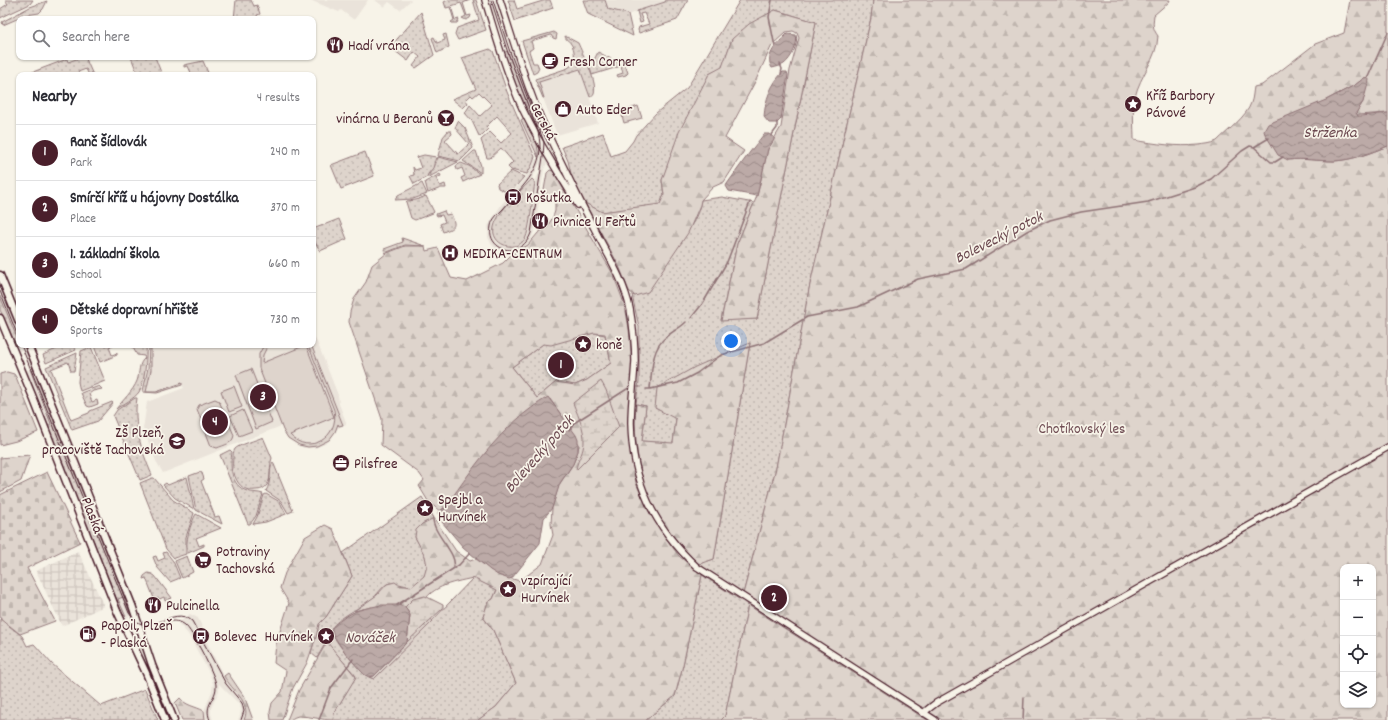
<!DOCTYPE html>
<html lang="en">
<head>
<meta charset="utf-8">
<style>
  :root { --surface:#fff; --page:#f7f7f7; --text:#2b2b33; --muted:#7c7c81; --line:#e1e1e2; --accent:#4a1f2b }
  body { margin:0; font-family:Dekko,sans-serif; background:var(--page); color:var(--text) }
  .controls { position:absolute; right:12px; bottom:12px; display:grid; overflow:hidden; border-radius:8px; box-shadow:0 1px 3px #0004 }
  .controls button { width:36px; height:36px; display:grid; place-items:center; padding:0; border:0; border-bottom:1px solid var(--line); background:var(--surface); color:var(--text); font:20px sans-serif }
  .you { position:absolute; left:731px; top:341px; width:14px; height:14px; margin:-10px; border:3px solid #fff; border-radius:50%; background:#1a73e8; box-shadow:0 0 0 6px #1a73e833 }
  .badge { display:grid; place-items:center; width:26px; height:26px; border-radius:50%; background:var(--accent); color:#fff; font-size:13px; font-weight:700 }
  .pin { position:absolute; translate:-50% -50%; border:2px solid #fff; box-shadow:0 1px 4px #0006 }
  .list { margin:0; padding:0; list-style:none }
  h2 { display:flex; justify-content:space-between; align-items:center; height:52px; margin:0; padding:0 16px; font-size:17px }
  h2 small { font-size:13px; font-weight:400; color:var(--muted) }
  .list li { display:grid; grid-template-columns:26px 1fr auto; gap:12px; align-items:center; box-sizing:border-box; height:56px; padding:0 16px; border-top:1px solid var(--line) }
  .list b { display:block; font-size:15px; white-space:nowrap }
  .list p { margin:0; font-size:13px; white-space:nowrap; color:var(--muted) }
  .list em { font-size:13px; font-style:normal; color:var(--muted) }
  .icon { flex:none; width:22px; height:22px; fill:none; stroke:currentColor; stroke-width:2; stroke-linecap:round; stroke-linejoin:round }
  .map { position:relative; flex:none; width:1388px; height:720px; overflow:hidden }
  .search { position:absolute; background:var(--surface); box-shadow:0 1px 3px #0004; left:16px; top:16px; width:300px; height:44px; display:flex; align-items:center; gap:10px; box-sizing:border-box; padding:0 14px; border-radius:8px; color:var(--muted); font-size:15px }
  .panel { position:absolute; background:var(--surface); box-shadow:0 1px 3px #0004; left:16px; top:72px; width:300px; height:276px; border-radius:8px }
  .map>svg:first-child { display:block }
  .built { fill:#eae3da; fill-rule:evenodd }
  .industrial { fill:url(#industrial-grid) }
  .green { fill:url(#green-dots); stroke:#947a7c }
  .forest { fill:url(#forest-firs); stroke:#947a7c; fill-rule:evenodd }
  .wetland { fill:url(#wetland-marsh); stroke:#947a7c }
  .cemetery { fill:url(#cemetery-stones); stroke:#947a7c }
  .pitch { fill:#ded4cc; stroke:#947a7c }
  .water { fill:url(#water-waves); stroke:#8e7275 }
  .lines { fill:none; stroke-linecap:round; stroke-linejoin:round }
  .stream { stroke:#8e7275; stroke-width:1.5 }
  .secondary-casing { stroke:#4a1f2b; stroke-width:8 }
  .primary-casing { stroke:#4a1f2b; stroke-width:9 }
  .secondary { stroke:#f7f3e8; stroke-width:5.5 }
  .primary { stroke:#f7f3e8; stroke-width:6 }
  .tram { stroke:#4a1f2b; stroke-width:1 }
  .labels { text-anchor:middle; stroke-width:3.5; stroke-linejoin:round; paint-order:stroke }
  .poi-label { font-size:15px; fill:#4a1f2b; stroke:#f7f3e8; text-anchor:start }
  .street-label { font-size:15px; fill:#4a1f2b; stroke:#f7f3e8 }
  .park-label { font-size:15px; fill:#6f4c53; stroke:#f7f3e8 }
  .water-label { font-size:16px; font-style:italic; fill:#6c4950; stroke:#f7f3e8 }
</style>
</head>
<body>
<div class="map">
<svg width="1388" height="720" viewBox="0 0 1388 720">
  <defs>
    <pattern id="industrial-grid" width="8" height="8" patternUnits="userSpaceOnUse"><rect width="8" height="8" fill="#eae3da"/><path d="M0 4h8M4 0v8" fill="none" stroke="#cac2bb"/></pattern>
    <pattern id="green-dots" width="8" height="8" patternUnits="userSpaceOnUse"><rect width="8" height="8" fill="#ded4cc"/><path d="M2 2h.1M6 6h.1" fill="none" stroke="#c0b6af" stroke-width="1.8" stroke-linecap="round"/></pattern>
    <pattern id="forest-firs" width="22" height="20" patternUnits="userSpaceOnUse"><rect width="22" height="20" fill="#ded4cc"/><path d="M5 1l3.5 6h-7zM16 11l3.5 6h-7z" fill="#c0b6af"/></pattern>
    <pattern id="wetland-marsh" width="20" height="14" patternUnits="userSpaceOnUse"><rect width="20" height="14" fill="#ded4cc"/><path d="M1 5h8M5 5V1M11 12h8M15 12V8" fill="none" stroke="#c0b6af"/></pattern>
    <pattern id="cemetery-stones" width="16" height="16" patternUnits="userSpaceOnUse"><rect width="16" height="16" fill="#ded4cc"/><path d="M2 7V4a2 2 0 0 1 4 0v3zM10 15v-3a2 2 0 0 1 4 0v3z" fill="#c0b6af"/></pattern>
    <pattern id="water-waves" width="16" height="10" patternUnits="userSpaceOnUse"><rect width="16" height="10" fill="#bcaaa7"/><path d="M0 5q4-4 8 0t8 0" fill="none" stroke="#9b8a88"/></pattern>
  </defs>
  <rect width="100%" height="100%" fill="#f7f3e8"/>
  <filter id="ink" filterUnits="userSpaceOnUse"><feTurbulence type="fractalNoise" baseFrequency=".025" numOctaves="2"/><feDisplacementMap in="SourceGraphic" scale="8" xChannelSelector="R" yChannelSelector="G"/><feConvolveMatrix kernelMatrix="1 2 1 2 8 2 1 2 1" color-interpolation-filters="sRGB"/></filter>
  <g filter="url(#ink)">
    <path class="built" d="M310,0H368L354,20L341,10L339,12Z
      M375,0H411L400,10L389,2L384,7Z
      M605,0H666L665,2L627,15L608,9Z
      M510,49L542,134L545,142L543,143L528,109L510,62L506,50Z
      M580,69L598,123L557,135L537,82Z
      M538,143L549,162L547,163L544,169L535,229L532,238L530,243L522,249L512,254L503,252L495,248L491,244L488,237V226L501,205L524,179L533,162L535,159H537L539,148ZM540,164V170L535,182L528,230L524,240L518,245L500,242L497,239L494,231L497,221L506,207L532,179Z
      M0,282L19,329V345H25V349L20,351L18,350L0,310Z
      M313,336L317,342L338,395L339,404L346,422V424L338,428L330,440L325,444L315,448H304L297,445L288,439L281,426L163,473L156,461L143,429L147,402L184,388L181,384L156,392H146L151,370V345H313Z
      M32,368L130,613L129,616L127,618L123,612L26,371Z
      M190,614L198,618L207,638L206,640L221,671L229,684L243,700L247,710L244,720H238L240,716L241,710L240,705L219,684V691L211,708V714L213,720L204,719V711L212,691L213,684L210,674L188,634L178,623Z"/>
    <path class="industrial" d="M78,551L104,606L62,626L36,571Z"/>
    <path class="green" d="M5,0H33L30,4L0,18V9L8,4Z
      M236,0H251L254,6L257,5L260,14L257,15L258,19L262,17V19H234Z
      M448,0H470L463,3L467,16L471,15L470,18L466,20L462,18L466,16L461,3L451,6L455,20L459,19L457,23H452L451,22L454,20L450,7L446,8L444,2Z
      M473,0H476L486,30L458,40L455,34L457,28L479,20Z
      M508,0H514L517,9L546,0H550L553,8L515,21Z
      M583,0H605L608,9L628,14L633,36L588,14Z
      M666,0H688L677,20L639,33L638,30L639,27L649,24L644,13L640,14L643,22L640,23L637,11L665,2Z
      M740,0H873L871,18L809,289L776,468L743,594L699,564L714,559L750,343L655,408L676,418L673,444L642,441L646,406L636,404L639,381V327L632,295L635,296C656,271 697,231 701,200L722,197L754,203L737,244L721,320L757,319L816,22L775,10L732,39L722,68L709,74L662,180L664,195L660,205L602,212L585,203L572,178L568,161L562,147L603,133L611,156L625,151L633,141L636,135L656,113L687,88Z
      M47,1L43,9L39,13L26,15L3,25L2,22L30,7Z
      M421,12L434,55L416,68L413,66L420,57L414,52L408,61L390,47Z
      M554,32L557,34L556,39L553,38L551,35L531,41L533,48L529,51L533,63H537L539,68L537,72L533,74L522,41Z
      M446,34L449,47L437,53L432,38L434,37L437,43L445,40L443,35Z
      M565,36L578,43C582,53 598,82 594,93C593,95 592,96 590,97L580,69L539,82L544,98H543L535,79L568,68L573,64C575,58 575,49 571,44C569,40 566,41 565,36Z
      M490,49L493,51L507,92L535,157L532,165L527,174L511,170L508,167L513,162L501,148L490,158H487L481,140L490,132L501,143L512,133L497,116L486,127L488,129L482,135L479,136L472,121L465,113L470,105L480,116L492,105L479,92L473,97L471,95L466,100L468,103L463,108L452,99L476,89L462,58Z
      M507,51L538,131L517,87L505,54L504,53Z
      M598,52L626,67L628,73L626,75L618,77L617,75L623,73L621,66L592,75L590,68Z
      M82,57H85L93,75H89L86,69L78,72L79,75H58L57,74L53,75H25L67,59L68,62Z
      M131,57H155L162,75H156L155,73L150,75H138Z
      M203,61L209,75H192L188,66L184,67V65Z
      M524,118C532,130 539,142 538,157L521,120Z
      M458,121L465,128L473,148L460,161L438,156L443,137L448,131H451L452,134L445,140L458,154L469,144L455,128Z
      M474,151H476L481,166V173L463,161Z
      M365,152L374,176L341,189L331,165Z
      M424,155L436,157L433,168L428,174L427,177L414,184L410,176L414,175L413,167L415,170L421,168L417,157Z
      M438,157L458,162L429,177V174L434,168Z
      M461,163L469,166L480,174L463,182L461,178L465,176L462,168L457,170L456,166Z
      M511,171L524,177L509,194L507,195L506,192L498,188L497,184Z
      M440,174L441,176L436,178L440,186L445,184L446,188H441L428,193L425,182Z
      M532,179L535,182C533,194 530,230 525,239C515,254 490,244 494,227C498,210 521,191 532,179Z
      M422,183L427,194L413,199L395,200L398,195Z
      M426,196L434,212L433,213L415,220L411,218L406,202L407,201L416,200Z
      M444,211L446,215L451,214C456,226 456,227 443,232L440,224L445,222L442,215L437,216L436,214Z
      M339,219L347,239L320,251L313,238V229Z
      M402,238L425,246L405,245L385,253L384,249L403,242Z
      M0,296L19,343L16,345L0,310Z
      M594,333L605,335L611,363L587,380L575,385L556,382L537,398L512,367L543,344Z
      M65,345H73L76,350L46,363L43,355Z
      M95,345H113L109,347L112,355L117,353V355L100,362L94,346Z
      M134,345H146C147,357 145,382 139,392C134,399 123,404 116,409C123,400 133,391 137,381C140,373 138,363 145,358L144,356L137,355L132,346Z
      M149,345H151V370L146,392H156L182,383V385L157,393L143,392V391L148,368Z
      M91,347L105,381L80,391L78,382L81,351Z
      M77,353L74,371H71L68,362L51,369L71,420L89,413L90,411L112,402L113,403L98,421L72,430L46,367Z
      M34,367L130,610V613L123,597L118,599L126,617L122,613L47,426L51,424L30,369Z
      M99,386L102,389L93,391L89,394L92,402L97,400L98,404L90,407L87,406L81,393Z
      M135,398H137C133,425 141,450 152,475L140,480L113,416L117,410Z
      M263,437L272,458C269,466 272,478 267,485C264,489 260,490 256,490C238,493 231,473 233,458C233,455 233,452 235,449C238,445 257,440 263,437Z
      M230,450L232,452C230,466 230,485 247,491C252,493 258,492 263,494L256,516L250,524H248L220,455Z
      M273,462L293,511L288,513L281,501L266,491C272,481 268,471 273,462Z
      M200,472L202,473L204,479L201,481L215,517L219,516L222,524L196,510L189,476Z
      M187,477L194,509L175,498L163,485L166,483L168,485Z
      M154,478L173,500L194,513L186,537V554L174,558L166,549L140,483L152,478Z
      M266,494L280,502L286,514L266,522L253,524L257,517L264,495Z
      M422,497L434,518L422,524L415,537C421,549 433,563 424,576C421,580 415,584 411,587C405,586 393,581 387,584C382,587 377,595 372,599C363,606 336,619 332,628C328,636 359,669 366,675C368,677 371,678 374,679L429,624L473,578L497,589L493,599L488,602L483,617L493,630L516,683L496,707L478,720H333L334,713L356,676L326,642L317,658L311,653L319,624L326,617L352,576L343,553Z
      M196,514L221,528L196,538L199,546L204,544V546L188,553C184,542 191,523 196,514Z
      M166,552L173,561L180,578L170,582L157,567L153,557L156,556L158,561L165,558L163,553Z
      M187,556L193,572L182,578L175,561Z
      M148,573L152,574L155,576L172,598L165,601L164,597L155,601L146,578L143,579L144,576Z
      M702,575L748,605L725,716L721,720H646L675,696L683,665Z
      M0,619L22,636L27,646L34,644L52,664L101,706L145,689L158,720H0Z"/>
    <path class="forest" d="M873,0H1170L1169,2L1154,15C1153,24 1152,28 1158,36C1157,59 1140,75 1135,97C1132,107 1134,128 1134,140C1156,144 1176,147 1199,145C1205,144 1211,144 1217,141C1227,131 1247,116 1251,103C1253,98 1253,92 1254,87L1262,85L1315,44L1344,33L1350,0H1388V113L1357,115L1356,113L1363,102L1368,77L1364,78L1355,85L1326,100L1288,160C1303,158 1318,161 1334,161C1353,160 1370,153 1388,146V720H942L743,594L776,468L809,289L871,18ZM1343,567H1373V705H1343Z
      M775,10L816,22L757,319L721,321L737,244L757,196L768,149L781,127L790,70L799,38L797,33L793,31L786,32L772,45L756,80L725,138L744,151L724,182L713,187L701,200L700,205L688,233L648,292L635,296L629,291L619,266L585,203L602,212L660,204L664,195L662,180L679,132L709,74L722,67L732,39L749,24Z
      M550,170L553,171L613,274L625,306L629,328L632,361L628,421L630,447L636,483L648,510L661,531L679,556L702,575L683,665L675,696L646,720H478L496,707L516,683L493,630L483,617L488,602L493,599L497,590L473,578C451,583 429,586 419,609L433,621L374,679L369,677L374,676L407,642L372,607L354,611L377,595L387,584L395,582L399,585L411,587L424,576L427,566L425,556L415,537L416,530L422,524L434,518L456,551L470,561L476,559L498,575L520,581L542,564L553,535L551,524L552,508L559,485L573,464L578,451L579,444L560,413L550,399L501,436L469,476L442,513L428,501L419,486L424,480L419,473L381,445L382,419L349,322L350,312L354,299L366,282L372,265L387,253L405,246H425L426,251L438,248L451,278L467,281L503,263L512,254L528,245L538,233L547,227L553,217L555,211V201L551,200L544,190L547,173ZM594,333L605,334L611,363L587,380L575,385L556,382L537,398L512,367L543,344L551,345Z
      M750,343L714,559L699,564C676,543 651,510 643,480C636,456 634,429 636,404L646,406L642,441L673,443L676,419L655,408L657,388L695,367Z
      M7,372L14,374L16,377L38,432L16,441L0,445V374Z
      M30,455L21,481L0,492V458Z
      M325,525L333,529L352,576L326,617L319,624L316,637L307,663L293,688L282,720H271L270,712L272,703L282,692L286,671L274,663L276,644L289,603L280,588L285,573L305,537Z
      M748,605L921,716L928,720H721L725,716Z
      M327,642L356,677L334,713L333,720C321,720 311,716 298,716C293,717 292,720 287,720L299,690Z
      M228,673L245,698L253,720H244C252,702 232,691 224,676Z
      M180,698C186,706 195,706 204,711L205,720H182L175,703Z"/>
    <path class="wetland" d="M601,381L606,390L619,427L576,470C577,461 581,457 583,449C587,434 579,418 573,403Z
      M425,596L443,605V608L407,642L410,615L405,607L413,599Z"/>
    <path class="cemetery" d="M47,472L80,542L27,568L55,621L20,634L0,618V495Z"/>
    <path class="pitch" d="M638,106L642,118L624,123L621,112Z
      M264,345H268L263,355L262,363L306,345L334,417L290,435C309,456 340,437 334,410L311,352L307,345H311L312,347L343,425L339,426L338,424L335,432L329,440L317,446L308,447L299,445L288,438L283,430L259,368V354Z
      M251,369L272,422L256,429L236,375Z
      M234,386L242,407L229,412L221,391Z
      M215,399L219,401L234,435C233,444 224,445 217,448L211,446L197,409L199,405Z
      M243,410L252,431L239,436L230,416Z"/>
    <path class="water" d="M787,34L796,35C799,43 791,59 784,64C781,66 776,67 772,68C764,55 778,43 787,34Z
      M783,72H787L788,75L781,119L777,123H769L764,117C765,100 771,84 783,72Z
      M1368,77L1369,80L1363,102L1356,113L1358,116H1361L1388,113V146C1370,153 1353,160 1334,161C1318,161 1303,158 1288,160L1278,155L1265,134L1264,131L1268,124L1326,100L1355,85L1364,78Z
      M764,134H769L774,137V140L768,149L757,196L729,191L726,186L727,184L750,152Z
      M548,397L576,435L578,440V451L573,464L560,483L552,508L544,518L540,543L512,578L509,579L498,575L490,570L463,547L442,522L441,514C470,471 502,424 548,397Z
      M381,605H398L405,607L410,615L407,642L374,676C371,676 368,677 365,675C359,670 329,635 332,628C334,625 338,622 341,620C355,609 364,609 381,605Z"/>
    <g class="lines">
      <path class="stream" d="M772,0L769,17L775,47
        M780,64L782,69L781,74
        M1368,77L1388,32
        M771,136L777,128V122
        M1254,147L1271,162H1275L1283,157
        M691,318L703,303L727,262L750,202
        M638,387H640
        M646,389H650L678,383L697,373L721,355L764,343L807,317L858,307L918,279L966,269L1027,231L1050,220L1081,212L1148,202L1195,187L1211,179L1242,151L1250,146L1254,147L1269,138
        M650,389C652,372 651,349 666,337C673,331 680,328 686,322
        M569,430L574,423L627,389L629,388
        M438,513L450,503
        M433,517C432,534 458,553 454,567
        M397,605L459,565L470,553
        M319,720L331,688L353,659
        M1023,720L1024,697"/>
      <g class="secondary-casing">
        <path id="secondary" d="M485,0C496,37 507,75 523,110C539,143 559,174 578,205
          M500,0C516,49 530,99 553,145C566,172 579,200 594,228C607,254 624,280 630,309C633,326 635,344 635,361C634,382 631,402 631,423C632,482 654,527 697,567L935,720
          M923,713L936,703L1388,447"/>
      </g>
      <g class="primary-casing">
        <path id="primary" d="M0,275L19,322
          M0,318L32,395L117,611L146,673L165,720
          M28,345L132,605L152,665L174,720"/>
      </g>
      <use href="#secondary" class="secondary"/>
      <use href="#primary" class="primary"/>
      <path class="tram" d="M491,0L507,50L538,132C547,167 524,184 503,209C498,214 492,219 491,226C486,251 521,261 531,233L543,157L544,142L509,49L493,0
        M0,291L19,339
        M21,345L129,613C148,643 172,603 192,621L226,684L242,703L244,711L241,720
        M167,622C174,620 180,621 185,625C192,630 216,677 216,685C217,699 203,704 210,720"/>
    </g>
  </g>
  <defs>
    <g id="restaurant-disc" transform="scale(0.9)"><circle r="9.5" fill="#4a1f2b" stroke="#f7f3e8"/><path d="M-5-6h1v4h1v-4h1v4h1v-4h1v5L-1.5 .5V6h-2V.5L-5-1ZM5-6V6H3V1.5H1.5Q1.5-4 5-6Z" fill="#fff"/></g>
    <g id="cafe-disc" transform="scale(0.9)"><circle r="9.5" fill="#4a1f2b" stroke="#f7f3e8"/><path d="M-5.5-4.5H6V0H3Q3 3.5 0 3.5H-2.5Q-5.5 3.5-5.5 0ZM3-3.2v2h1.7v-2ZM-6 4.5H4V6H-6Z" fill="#fff"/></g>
    <g id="sight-disc" transform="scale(0.9)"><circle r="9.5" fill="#4a1f2b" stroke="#f7f3e8"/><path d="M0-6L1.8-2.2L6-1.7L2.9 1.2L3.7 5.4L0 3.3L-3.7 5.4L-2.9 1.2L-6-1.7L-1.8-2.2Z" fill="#fff"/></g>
    <g id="shop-disc" transform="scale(0.9)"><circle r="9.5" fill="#4a1f2b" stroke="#f7f3e8"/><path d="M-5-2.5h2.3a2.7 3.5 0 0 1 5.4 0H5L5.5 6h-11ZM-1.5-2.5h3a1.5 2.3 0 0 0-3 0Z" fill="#fff"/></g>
    <g id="bar-disc" transform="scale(0.9)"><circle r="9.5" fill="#4a1f2b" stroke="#f7f3e8"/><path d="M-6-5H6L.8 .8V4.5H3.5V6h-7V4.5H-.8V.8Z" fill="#fff"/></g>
    <g id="bus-disc" transform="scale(0.9)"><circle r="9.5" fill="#4a1f2b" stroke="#f7f3e8"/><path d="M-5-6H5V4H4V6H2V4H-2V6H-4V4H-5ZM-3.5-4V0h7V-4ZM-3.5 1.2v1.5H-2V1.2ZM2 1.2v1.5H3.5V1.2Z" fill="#fff"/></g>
    <g id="hospital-disc" transform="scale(0.9)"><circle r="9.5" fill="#4a1f2b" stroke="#f7f3e8"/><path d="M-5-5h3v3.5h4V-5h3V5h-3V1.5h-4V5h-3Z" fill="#fff"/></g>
    <g id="school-disc" transform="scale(0.9)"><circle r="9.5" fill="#4a1f2b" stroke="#f7f3e8"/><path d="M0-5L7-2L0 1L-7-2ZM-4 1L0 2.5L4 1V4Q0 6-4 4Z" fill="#fff"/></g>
    <g id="office-disc" transform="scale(0.9)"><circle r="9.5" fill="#4a1f2b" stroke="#f7f3e8"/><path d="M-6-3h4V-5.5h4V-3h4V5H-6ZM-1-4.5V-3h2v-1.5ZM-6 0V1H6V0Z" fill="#fff"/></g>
    <g id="supermarket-disc" transform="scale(0.9)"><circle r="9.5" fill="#4a1f2b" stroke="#f7f3e8"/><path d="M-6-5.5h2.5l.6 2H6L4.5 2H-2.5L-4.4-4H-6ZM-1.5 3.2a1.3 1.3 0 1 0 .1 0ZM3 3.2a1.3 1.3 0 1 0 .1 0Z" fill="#fff"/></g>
    <g id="fuel-disc" transform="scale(0.9)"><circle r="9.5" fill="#4a1f2b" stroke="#f7f3e8"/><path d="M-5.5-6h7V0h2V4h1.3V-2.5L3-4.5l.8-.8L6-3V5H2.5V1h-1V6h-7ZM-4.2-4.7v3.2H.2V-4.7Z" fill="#fff"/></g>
  </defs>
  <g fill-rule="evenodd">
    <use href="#restaurant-disc" x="335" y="45"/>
    <use href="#cafe-disc" x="550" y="61"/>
    <use href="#sight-disc" x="1133" y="104"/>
    <use href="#shop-disc" x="563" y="109"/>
    <use href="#bar-disc" x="446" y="118"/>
    <use href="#bus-disc" x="513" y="197"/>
    <use href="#restaurant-disc" x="540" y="221"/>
    <use href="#hospital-disc" x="450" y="253"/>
    <use href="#sight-disc" x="583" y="344"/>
    <use href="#school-disc" x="177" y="441"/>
    <use href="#office-disc" x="341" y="463"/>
    <use href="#sight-disc" x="425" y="508"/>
    <use href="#supermarket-disc" x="203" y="560"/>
    <use href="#sight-disc" x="508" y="589"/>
    <use href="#restaurant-disc" x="153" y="605"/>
    <use href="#fuel-disc" x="88" y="634"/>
    <use href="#bus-disc" x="201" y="636"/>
    <use href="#sight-disc" x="326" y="636"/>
  </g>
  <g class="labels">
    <g class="poi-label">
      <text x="348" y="50">Hadí vrána</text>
      <text x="563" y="66">Fresh Corner</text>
      <text x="1146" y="100">Kříž Barbory<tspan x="1146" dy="17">Pávové</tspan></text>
      <text x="576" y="114">Auto Eder</text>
      <text x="433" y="123" text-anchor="end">vinárna U Beranů</text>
      <text x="526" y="202">Košutka</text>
      <text x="553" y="226">Pivnice U Feřtů</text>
      <text x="463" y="258">MEDIKA-CENTRUM</text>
      <text x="596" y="349">koně</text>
      <text x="164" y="437" text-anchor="end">ZŠ Plzeň,<tspan x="164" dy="17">pracoviště Tachovská</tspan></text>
      <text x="354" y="468">Pilsfree</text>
      <text x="438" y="504">Spejbl a<tspan x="438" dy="17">Hurvínek</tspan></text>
      <text x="216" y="556">Potraviny<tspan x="216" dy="17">Tachovská</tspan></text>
      <text x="521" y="585">vzpírající<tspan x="521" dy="17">Hurvínek</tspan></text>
      <text x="166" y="610">Pulcinella</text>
      <text x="101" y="630">PapOil, Plzeň<tspan x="101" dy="17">- Plaská</tspan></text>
      <text x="214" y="641">Bolevec</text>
      <text x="313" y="641" text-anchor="end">Hurvínek</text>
    </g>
    <g class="street-label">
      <text transform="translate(544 121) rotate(62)" y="5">Gerská</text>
      <text transform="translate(93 515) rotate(69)" y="5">Plaská</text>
    </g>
    <g class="park-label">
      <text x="1082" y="433">Chotíkovský les</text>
    </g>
    <g class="water-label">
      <text x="1330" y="137">Strženka</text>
      <text transform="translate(998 236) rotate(-27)" y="6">Bolevecký potok</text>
      <text transform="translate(538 453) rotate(-49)" y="6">Bolevecký potok</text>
      <text x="370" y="642">Nováček</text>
    </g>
  </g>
</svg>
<div class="controls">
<button>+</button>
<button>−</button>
<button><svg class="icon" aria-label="locate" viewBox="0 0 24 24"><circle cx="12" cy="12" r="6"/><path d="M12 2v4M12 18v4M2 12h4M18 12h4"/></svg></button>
<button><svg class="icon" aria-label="layers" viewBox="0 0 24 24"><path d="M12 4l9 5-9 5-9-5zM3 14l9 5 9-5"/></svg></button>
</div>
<div class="you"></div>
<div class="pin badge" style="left:561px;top:365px">1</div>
<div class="pin badge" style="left:774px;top:598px">2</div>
<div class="pin badge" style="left:263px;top:397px">3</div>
<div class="pin badge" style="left:215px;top:422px">4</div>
<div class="search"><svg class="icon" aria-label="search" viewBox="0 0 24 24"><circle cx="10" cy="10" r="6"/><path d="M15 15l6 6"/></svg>Search here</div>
<section class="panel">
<h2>Nearby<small>4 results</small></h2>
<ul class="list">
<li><span class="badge">1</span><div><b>Ranč Šídlovák</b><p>Park</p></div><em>240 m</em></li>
<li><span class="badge">2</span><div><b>Smírčí kříž u hájovny Dostálka</b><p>Place</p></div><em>370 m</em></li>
<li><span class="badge">3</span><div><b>1. základní škola</b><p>School</p></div><em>660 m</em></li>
<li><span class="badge">4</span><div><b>Dětské dopravní hřiště</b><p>Sports</p></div><em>730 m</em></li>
</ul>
</section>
</div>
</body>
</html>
